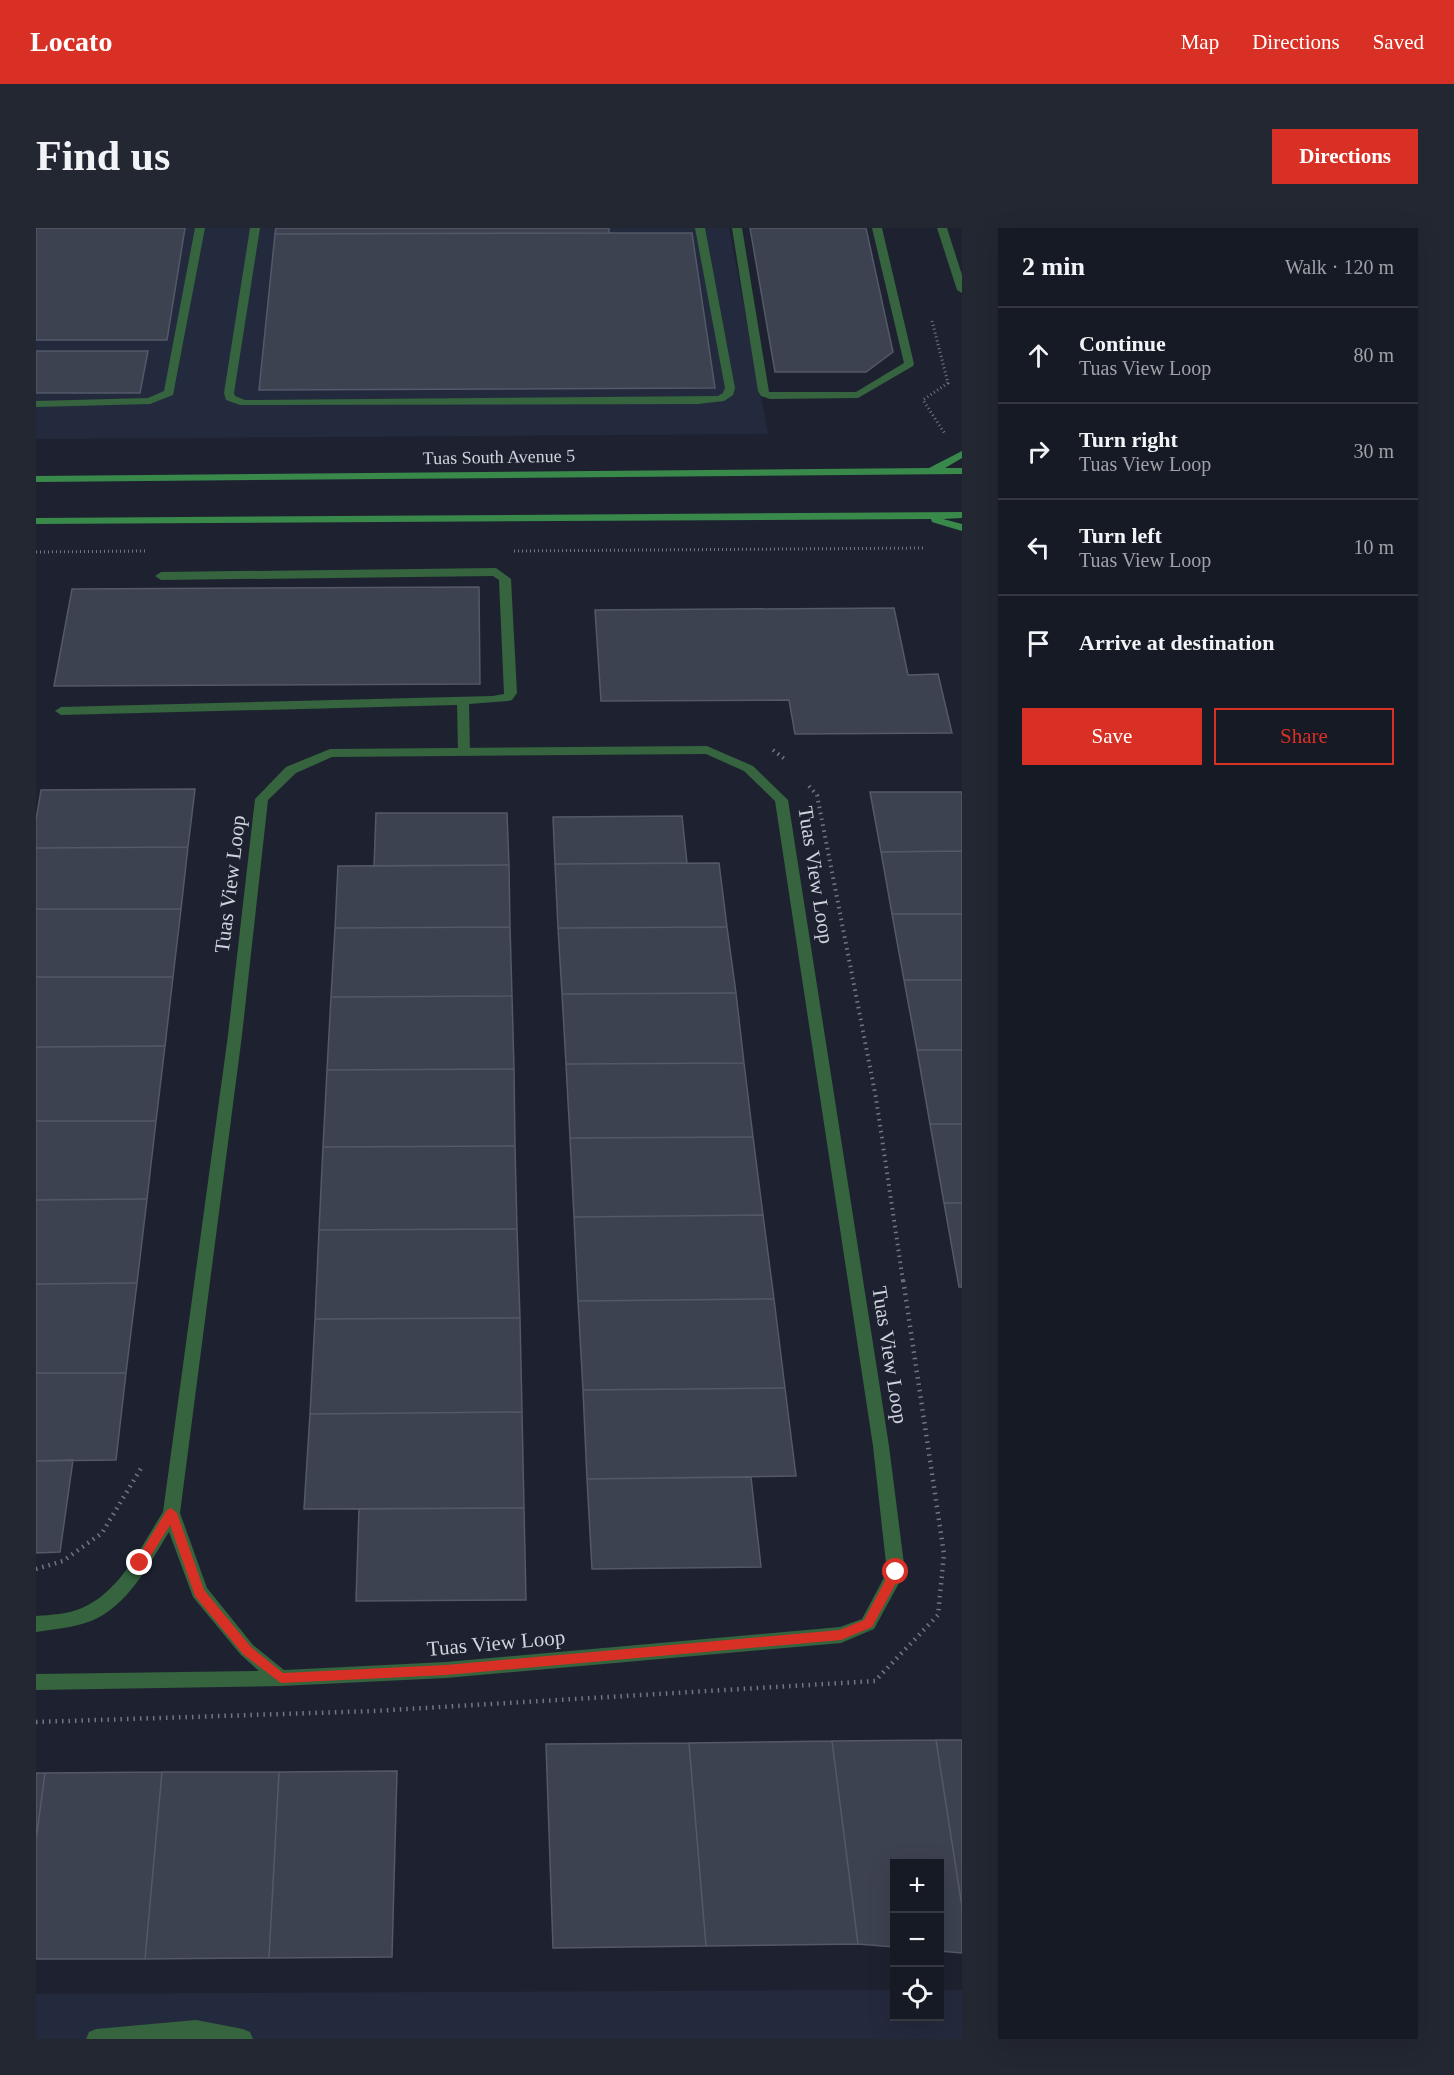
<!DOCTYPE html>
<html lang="en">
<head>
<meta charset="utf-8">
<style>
  :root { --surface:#161a24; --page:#232731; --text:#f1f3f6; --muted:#9ea1a6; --line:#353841; --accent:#d93025 }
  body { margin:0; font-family:"Times New Roman",serif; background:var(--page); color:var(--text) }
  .controls { position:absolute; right:18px; bottom:18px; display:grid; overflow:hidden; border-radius:0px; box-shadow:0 6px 24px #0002 }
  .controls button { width:54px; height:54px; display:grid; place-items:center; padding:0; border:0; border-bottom:2px solid var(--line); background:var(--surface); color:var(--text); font:30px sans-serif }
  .stop { position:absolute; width:18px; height:18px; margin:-14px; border:4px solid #d93025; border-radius:50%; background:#fff }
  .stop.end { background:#d93025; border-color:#fff; box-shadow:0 2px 6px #0008 }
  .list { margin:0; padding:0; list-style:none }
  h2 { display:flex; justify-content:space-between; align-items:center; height:78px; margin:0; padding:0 24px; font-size:26px }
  h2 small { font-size:20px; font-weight:400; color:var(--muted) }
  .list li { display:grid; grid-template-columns:39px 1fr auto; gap:18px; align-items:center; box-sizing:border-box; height:96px; padding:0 24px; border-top:2px solid var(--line) }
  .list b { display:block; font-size:22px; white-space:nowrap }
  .list p { margin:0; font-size:20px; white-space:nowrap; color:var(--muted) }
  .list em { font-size:20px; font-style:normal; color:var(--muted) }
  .actions { display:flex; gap:12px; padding:18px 24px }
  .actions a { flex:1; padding:14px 0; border:2px solid var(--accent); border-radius:0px; text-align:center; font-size:21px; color:var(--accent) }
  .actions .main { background:var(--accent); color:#fff }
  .icon { flex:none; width:33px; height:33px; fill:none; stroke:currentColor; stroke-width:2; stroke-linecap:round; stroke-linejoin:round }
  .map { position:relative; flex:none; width:926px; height:1811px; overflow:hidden; border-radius:0px }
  header { display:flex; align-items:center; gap:36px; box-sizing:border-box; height:84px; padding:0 30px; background:var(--accent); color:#fff }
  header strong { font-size:28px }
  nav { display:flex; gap:33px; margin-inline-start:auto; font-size:21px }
  .intro { display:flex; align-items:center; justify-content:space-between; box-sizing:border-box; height:144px; padding:0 36px }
  h1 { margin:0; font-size:42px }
  .button { padding:15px 27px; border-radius:0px; background:var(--accent); color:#fff; font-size:21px; font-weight:700 }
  main { display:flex; gap:36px; padding:0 36px }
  aside { flex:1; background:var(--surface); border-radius:0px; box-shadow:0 6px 24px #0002 }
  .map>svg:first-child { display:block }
  .built { fill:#242a3d }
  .building { fill:#3d4251; stroke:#535968; stroke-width:1.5 }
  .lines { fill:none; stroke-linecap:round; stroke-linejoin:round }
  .path-far2 { stroke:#737783; stroke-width:3; stroke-dasharray:1 3; stroke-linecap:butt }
  .path-far1 { stroke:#737783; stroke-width:4; stroke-dasharray:1.5 4.5; stroke-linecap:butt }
  .path { stroke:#737783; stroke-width:4.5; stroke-dasharray:1.5 5; stroke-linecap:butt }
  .service { fill:#35643e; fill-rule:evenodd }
  .minor { fill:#35643e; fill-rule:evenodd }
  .tertiary { fill:#35643e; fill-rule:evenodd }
  .secondary { fill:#39894b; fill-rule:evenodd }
  .route { fill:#d93025 }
  .labels { text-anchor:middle; stroke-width:5; stroke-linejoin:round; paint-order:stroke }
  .far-street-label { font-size:18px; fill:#cfd3dc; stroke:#1e2230 }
  .street-label { font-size:21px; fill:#cfd3dc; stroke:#1e2230 }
</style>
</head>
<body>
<header>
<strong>Locato</strong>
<nav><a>Map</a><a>Directions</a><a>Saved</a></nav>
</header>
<div class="intro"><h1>Find us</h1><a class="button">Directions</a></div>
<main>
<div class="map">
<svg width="926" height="1811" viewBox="0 0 926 1811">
  <rect width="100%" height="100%" fill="#1e2230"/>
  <path class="built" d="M0,0H693L732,206L0,211Z
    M858,1762V1788H904V1762H926V1811H0V1766Z"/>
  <path class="building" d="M0,0H149L131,112H0Z
    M240,0H573V5L239,6Z
    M714,0H830L857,124L830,144H739Z
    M573,5H656L679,160L223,162L239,6Z
    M0,123H112L104,165H0Z
    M443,359L444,456L18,458L36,361Z
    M858,380L872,447L902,446L916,505L759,506L753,472L565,473L559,382Z
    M159,561L152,619L0,620V592L5,562Z
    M834,564H926V623L845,624Z
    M340,585H471L473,637L338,638Z
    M646,588L651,635L519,636L517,589Z
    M152,619L145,681H0V620Z
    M926,623V686H856L845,624Z
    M683,635L691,699L522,700L519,636Z
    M473,637L474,699L299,700L302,638Z
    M0,681H145L137,749H0Z
    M856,686H926V752H868Z
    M474,699L476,768L295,769L299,700Z
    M691,699L700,765L526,766L522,700Z
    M0,749H137L129,818L0,819Z
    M868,752H926V822H881Z
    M700,765L708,835L530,836L526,766Z
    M476,768L478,841L291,842L295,769Z
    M129,818L120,893H0V819Z
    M881,822H926V896H894Z
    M708,835L717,909L534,910L530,836Z
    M478,841L479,918L287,919L291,842Z
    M0,893H120L111,971L0,972Z
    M894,896H926V975H908Z
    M717,909L727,987L538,989L534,910Z
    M479,918L481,1001L283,1002L287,919Z
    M111,971L101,1055L0,1056V972Z
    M908,975H926V1059H923Z
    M727,987L738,1071L542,1073L538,989Z
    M481,1001L484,1090L279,1091L283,1002Z
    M101,1055L90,1145H0V1056Z
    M738,1071L749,1160L547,1162L542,1073Z
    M484,1090L486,1184L274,1186L279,1091Z
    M0,1145H90L80,1232L0,1233Z
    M749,1160L760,1248L551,1251L547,1162Z
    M486,1184L488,1280L268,1281L274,1186Z
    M37,1232L24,1324L0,1325V1233Z
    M715,1249L725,1339L556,1341L551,1251Z
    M488,1280L490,1372L320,1373L323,1281Z
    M900,1512H926V1679Z
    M900,1512L926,1679V1725L904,1723V1636H858V1719L822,1716L796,1513Z
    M796,1513L822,1716L670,1718L653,1515Z
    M653,1515L670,1718L517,1720L510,1516Z
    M361,1543L356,1729L233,1730L243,1544Z
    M126,1544H243L233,1730L109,1731Z
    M126,1544L109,1731H0V1612L9,1545Z
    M0,1545H9L0,1612Z"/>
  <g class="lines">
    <path class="path-far2" d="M896,93L912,155L887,172L909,206
      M478,323L890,320
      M0,324L110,323"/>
    <path class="path-far1" d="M737,522L750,532
      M773,558L781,567L840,870L867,1053"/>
    <path class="path" d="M0,1341L27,1333L66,1305L107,1237
      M0,1494L338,1483L839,1453L902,1387L908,1326L867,1051"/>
    <path class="service" d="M159,0H169L137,167L114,176L0,179V173L112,170L128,163Z
      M214,0H224L198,165L199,168L209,172L682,168L687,165L689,160L659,0H669L699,160L697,167L688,173L662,176L204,177L190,172L188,165Z
      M696,0H706L733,164H820L868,135L836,0H846L878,136L877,138L822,170L734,171L725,168L722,163Z
      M460,340L475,351L481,465L476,472L472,473L433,476L434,524L433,527H423L422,524L421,477L25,487L19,483L25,479L457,468L468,466L463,352L457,348L125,352L119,348L125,344Z
      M160,1792L207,1801L214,1804L217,1811H50L53,1804L60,1801Z"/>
    <path class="minor" d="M671,518L717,538L752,572L853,1218L869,1344L838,1401L805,1415L410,1450L245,1458L0,1462V1446L223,1443L205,1427L157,1369L133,1304C113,1336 92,1378 55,1393C37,1400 18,1401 0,1404V1388C15,1387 32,1386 46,1380C84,1364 106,1317 127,1284L192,807L219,571L250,539L294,521ZM670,526L708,543L739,573L837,1218L851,1344L826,1391L804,1399L410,1434L248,1442L217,1417L171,1360L144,1285L206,807L232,572L260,545L296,529Z"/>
    <path class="tertiary" d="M901,0H911L926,47V65L921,62Z"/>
    <path class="secondary" d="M926,223V230L909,240H926V246L0,254V248L893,240Z
      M926,284V290L907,291L926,296V303L896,294L895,291L0,296V290Z"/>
  </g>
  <path class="route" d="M135,1280L141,1285L168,1362L215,1419L247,1445L410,1437L804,1402L828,1392L856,1340H864L866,1344L836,1399L805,1412L410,1447L245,1455L207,1426L159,1368L134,1297L108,1339H100V1332L131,1282Z"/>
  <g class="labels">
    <g class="far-street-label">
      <text transform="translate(463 229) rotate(-1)" y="6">Tuas South Avenue 5</text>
    </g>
    <g class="street-label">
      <text transform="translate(780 647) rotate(81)" y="7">Tuas View Loop</text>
      <text transform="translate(194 656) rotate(-83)" y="7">Tuas View Loop</text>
      <text transform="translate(854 1127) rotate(81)" y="7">Tuas View Loop</text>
      <text transform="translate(460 1415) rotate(-5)" y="7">Tuas View Loop</text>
    </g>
  </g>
</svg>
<div class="controls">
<button>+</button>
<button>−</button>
<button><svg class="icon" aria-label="locate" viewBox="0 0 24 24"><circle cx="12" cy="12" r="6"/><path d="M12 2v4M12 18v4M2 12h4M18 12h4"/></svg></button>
</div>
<div class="stop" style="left:860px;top:1344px"></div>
<div class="stop end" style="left:104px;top:1335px"></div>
</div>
<aside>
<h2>2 min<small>Walk · 120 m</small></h2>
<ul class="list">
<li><svg class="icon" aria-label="ahead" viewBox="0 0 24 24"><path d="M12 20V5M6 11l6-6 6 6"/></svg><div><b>Continue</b><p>Tuas View Loop</p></div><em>80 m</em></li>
<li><svg class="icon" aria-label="right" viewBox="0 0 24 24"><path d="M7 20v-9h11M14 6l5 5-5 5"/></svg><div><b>Turn right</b><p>Tuas View Loop</p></div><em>30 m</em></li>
<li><svg class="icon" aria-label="left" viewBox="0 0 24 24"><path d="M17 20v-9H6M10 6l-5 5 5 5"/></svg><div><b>Turn left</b><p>Tuas View Loop</p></div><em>10 m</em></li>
<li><svg class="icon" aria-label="arrive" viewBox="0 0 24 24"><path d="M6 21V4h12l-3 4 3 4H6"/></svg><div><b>Arrive at destination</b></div></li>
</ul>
<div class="actions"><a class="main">Save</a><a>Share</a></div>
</aside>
</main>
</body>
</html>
